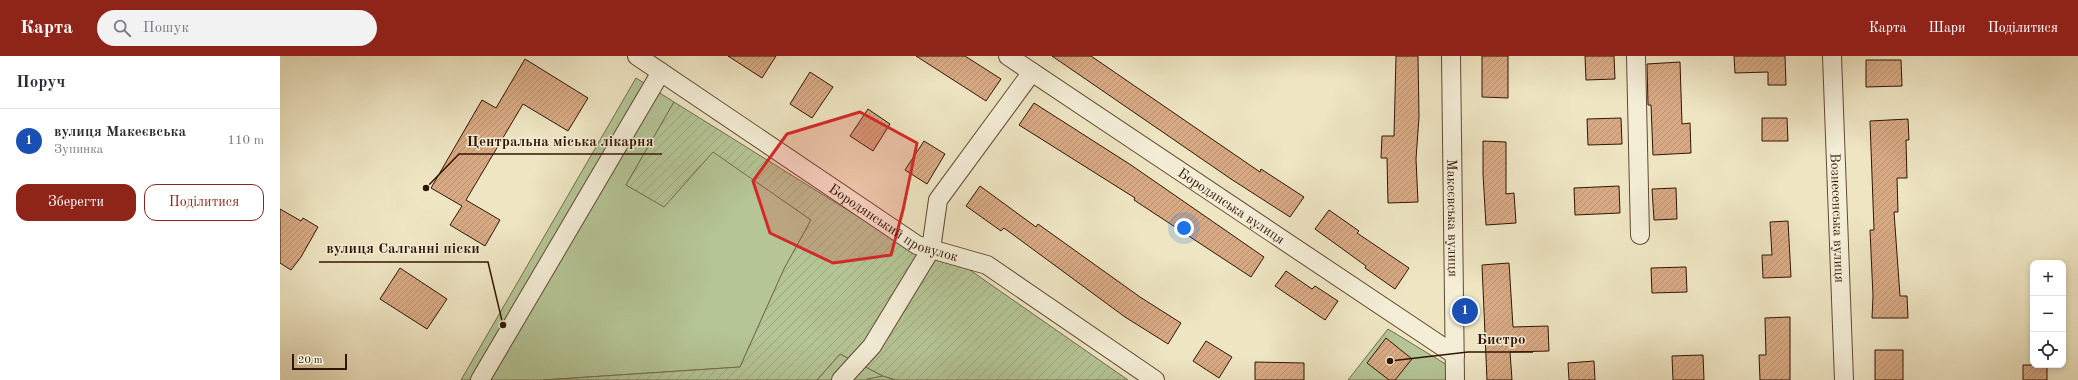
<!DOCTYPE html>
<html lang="uk">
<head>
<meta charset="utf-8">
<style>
  :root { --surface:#fff; --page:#f2f2f3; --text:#2b2b33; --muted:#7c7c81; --line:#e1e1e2; --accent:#8f2418 }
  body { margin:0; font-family:"Old Standard TT",serif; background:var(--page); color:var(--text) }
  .controls { position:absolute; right:12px; bottom:12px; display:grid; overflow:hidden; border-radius:8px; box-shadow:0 2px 6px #0003 }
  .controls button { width:36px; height:36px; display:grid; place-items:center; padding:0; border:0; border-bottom:1px solid var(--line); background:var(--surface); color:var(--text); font:20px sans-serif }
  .scale { position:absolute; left:12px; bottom:10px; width:55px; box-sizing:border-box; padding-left:4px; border:2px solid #331505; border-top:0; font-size:11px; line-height:14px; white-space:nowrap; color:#331505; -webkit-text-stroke:3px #f4eed7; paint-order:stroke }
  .you { position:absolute; left:904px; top:172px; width:14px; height:14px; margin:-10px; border:3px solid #fff; border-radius:50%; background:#1a73e8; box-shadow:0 0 0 6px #1a73e833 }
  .badge { display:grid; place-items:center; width:26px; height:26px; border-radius:50%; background:var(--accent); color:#fff; font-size:13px; font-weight:700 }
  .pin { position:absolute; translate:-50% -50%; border:2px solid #fff; box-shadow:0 1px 4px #0006 }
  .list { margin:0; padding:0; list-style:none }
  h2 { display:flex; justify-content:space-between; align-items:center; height:52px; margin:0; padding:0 16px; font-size:17px }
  h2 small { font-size:13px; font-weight:400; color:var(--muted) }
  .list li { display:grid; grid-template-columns:26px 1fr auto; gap:12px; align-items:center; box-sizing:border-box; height:64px; padding:0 16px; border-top:1px solid var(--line) }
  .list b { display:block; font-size:15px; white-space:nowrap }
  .list p { margin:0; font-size:13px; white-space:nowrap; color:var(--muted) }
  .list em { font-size:13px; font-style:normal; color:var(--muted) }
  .actions { display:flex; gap:8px; padding:12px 16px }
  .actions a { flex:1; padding:9px 0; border:1px solid var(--accent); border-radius:12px; text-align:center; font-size:14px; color:var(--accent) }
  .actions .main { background:var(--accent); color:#fff }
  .icon { flex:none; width:22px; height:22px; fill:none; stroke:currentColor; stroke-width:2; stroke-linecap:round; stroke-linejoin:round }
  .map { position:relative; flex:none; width:1798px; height:324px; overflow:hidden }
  header { display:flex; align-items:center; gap:24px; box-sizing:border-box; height:56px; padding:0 20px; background:var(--accent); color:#fff }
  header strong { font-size:19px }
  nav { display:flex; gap:22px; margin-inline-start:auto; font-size:14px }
  .search { width:280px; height:36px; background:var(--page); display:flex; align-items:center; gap:10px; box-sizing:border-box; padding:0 14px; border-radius:22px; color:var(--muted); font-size:15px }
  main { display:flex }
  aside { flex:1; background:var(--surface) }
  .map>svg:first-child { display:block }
  .grass { fill:#b5c596; stroke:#746d4e }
  .forest { fill:url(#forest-crowns); stroke:#746d4e }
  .garden { fill:url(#garden-furrows); stroke:#746d4e }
  .building { fill:url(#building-hatch); stroke:#331505 }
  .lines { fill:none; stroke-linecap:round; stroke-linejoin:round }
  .minor-casing { stroke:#624934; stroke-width:20 }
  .minor { stroke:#f4eed7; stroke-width:18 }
  .marked { fill:#d62828; fill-opacity:0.2; stroke:#d62828; stroke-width:3; stroke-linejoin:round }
  .labels { text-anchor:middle; stroke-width:3; stroke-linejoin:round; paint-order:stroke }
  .street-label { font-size:14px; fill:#331505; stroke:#f4eed7 }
  .leader { fill:none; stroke:#331505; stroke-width:1.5 }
  .callout-dot { fill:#331505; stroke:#f4eed7; stroke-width:1.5 }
  .callout-label { font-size:15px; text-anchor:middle; font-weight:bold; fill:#331505; stroke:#f4eed7; stroke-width:3; stroke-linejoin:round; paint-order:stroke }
</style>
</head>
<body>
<header>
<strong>Карта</strong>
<div class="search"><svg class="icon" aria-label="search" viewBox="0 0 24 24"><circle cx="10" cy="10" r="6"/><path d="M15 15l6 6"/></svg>Пошук</div>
<nav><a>Карта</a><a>Шари</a><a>Поділитися</a></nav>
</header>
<main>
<aside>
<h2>Поруч<small></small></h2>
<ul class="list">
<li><span class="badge" style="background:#1a4fb4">1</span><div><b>вулиця Макеєвська</b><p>Зупинка</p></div><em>110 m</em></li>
</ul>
<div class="actions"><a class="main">Зберегти</a><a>Поділитися</a></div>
</aside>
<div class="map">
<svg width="1798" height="324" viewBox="0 0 1798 324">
  <defs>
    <pattern id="forest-crowns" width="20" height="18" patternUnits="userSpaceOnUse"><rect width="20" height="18" fill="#b5c596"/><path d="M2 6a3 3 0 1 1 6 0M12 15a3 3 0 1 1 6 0" fill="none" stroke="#9ca880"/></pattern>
    <pattern id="garden-furrows" width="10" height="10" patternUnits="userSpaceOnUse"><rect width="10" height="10" fill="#b5c596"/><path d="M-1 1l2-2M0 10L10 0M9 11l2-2" fill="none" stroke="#9ca880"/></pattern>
    <pattern id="building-hatch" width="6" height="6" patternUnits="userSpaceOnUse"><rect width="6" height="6" fill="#d8aa84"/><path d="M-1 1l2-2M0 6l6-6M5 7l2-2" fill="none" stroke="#ba9170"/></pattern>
  </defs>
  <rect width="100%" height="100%" fill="#eee5c2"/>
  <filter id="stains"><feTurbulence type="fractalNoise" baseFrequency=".005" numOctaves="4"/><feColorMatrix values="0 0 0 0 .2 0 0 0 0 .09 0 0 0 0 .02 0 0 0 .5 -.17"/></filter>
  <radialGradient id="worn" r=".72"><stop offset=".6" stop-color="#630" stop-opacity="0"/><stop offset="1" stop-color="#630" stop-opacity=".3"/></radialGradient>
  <path class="grass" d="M356,22L394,46L346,129L384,150L433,95L531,164L504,213L460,311L263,324H181Z
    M1108,273L1172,312L1173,324H1068Z
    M560,298L603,320L586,324H537Z"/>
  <path class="forest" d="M603,320L616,324H586L587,323Z"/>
  <path class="garden" d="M394,46L635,196L687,212L848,324H616L603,320L560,298L537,324H263L460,311L504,213L531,164L433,96L384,151L346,129Z"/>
  <path class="building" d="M448,0H496L482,22Z
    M636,0H685L721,23L706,45Z
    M772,0H811L980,116L981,113L1024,141L1010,161L951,123Z
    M1116,0H1138L1139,61L1136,103L1138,146L1108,147L1107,102H1101L1102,80H1114Z
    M1202,0H1228V42L1202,41Z
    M1305,0H1334L1335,23L1306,24Z
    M1454,0H1505L1506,29H1488V16L1455,17Z
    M245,3L308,42L288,75L243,48L186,144L220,164L205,190L170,169L182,150L151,132L202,44L216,52Z
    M1586,4H1621L1622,30L1586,31Z
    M1400,6L1402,68L1410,67L1411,97L1373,99L1371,49H1368L1367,8Z
    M530,16L553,31L532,62L510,48Z
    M754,47L851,109L984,201L971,221L854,144L855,142L739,69Z
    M588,53L610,68L593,95L570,80Z
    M1341,62L1342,88L1308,89L1307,63Z
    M1482,62H1507L1508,85H1482Z
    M1628,63L1629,84H1626L1627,122H1617L1618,156H1614L1620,240H1627L1628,262H1592L1593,240L1590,174H1594L1590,65Z
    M644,85L665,98L647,128L625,114Z
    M1203,85L1226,86V138L1234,137L1236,167L1206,169L1203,118Z
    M700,130L756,171L758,168L860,241L901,267L888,288L845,261L724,172L721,175L686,150Z
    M1339,130L1340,157L1295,159L1294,132Z
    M1396,132L1397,163L1374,164L1372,133Z
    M0,153L21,165L23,162L38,171L21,201L11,214L0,207Z
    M1049,154L1079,175L1077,177L1129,212L1115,233L1085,212L1086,210L1035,173Z
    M1508,165L1511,221L1483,222L1482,199H1492L1490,166Z
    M1229,207L1233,271L1268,270L1269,295L1230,296L1232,324H1207L1202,209Z
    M1406,211L1407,236L1372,237L1371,212Z
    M120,212L167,243L147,273L100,243Z
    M1006,215L1032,233L1035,230L1058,245L1045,264L995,230Z
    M1510,261V324H1480L1479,299H1486L1485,262Z
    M1106,282L1132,303L1115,324H1109L1087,307Z
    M926,285L952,301L939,322L913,305Z
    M1595,294H1623V324H1595Z
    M1423,299L1424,324H1393L1392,300Z
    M1314,305L1315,324H1289L1288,307Z
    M975,306L1024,307V324H975Z
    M1743,309H1767V324H1743Z"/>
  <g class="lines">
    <g class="minor-casing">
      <g id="minor">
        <path id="s1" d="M357,0L637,189L707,209L875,324"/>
        <path id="s2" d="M728,0L1175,299"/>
        <path id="s3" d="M1171,0L1175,324"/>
        <path d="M1356,0L1360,179"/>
        <path id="s4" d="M1552,0L1564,324"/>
        <path d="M200,324L381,16"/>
        <path d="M561,324L592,290L651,193L658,144L752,16"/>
      </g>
    </g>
    <use href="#minor" class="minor"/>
  </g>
  <path class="marked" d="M580,56L637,87L623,154L611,199L553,207L490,177L473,125L507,78Z"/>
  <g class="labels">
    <g class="street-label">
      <text dy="5" stroke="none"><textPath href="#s2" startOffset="269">Бородянська вулиця</textPath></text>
      <text dy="5" stroke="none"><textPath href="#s3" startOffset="162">Макеєвська вулиця</textPath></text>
      <text dy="5" stroke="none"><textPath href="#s4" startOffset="162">Вознесенська вулиця</textPath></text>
      <text dy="5" stroke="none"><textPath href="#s1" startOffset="307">Бородянський провулок</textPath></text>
    </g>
  </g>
  <path class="leader" d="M146 132L179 98H382M223 269L208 206H39M1110 305L1188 296H1253"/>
  <g class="callout-dot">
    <circle cx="146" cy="132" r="4"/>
    <circle cx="223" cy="269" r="4"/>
    <circle cx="1110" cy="305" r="4"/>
  </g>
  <g class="callout-label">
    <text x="280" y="90">Центральна міська лікарня</text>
    <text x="123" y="197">вулиця Салганні піски</text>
    <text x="1221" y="288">Бистро</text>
  </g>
  <rect width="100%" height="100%" filter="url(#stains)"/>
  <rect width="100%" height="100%" fill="url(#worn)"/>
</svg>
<div class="controls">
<button>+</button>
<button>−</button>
<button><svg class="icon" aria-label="locate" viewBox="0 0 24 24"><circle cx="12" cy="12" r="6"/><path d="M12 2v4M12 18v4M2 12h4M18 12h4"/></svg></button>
</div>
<div class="scale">20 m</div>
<div class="you"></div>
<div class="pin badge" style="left:1185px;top:255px;background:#1a4fb4">1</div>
</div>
</main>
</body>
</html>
